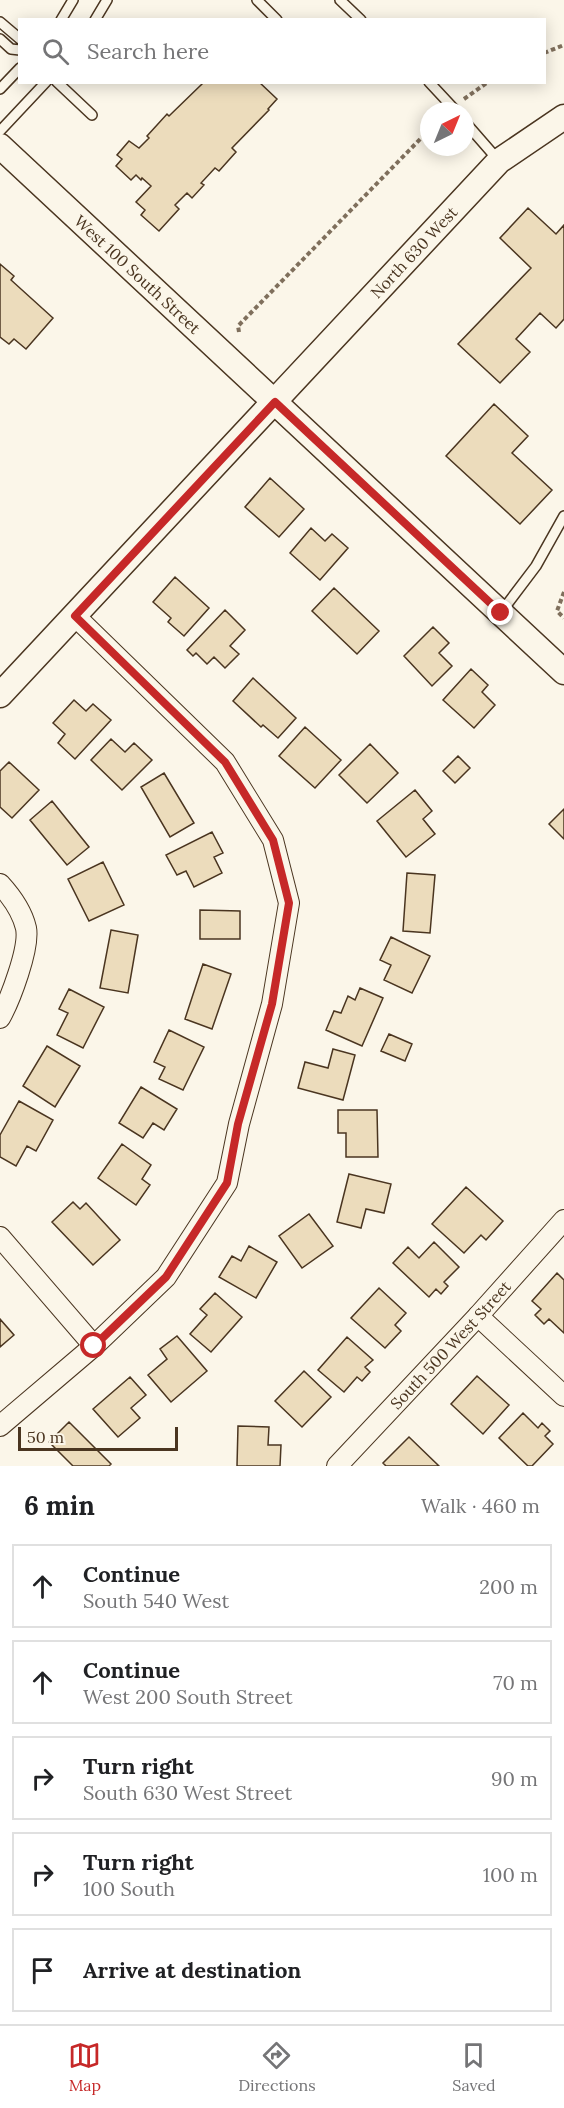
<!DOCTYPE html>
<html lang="en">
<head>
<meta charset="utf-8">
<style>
  :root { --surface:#fff; --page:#f6f6f6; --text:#202124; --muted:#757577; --line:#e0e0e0; --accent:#c62828 }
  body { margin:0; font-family:Lora,serif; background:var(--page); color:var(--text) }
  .compass { position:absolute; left:420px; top:102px; width:54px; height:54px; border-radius:50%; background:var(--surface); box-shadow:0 3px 15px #0003; rotate:43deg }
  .scale { position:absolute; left:18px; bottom:15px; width:160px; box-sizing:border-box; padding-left:6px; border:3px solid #4a3520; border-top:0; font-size:16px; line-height:21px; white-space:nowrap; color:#4a3520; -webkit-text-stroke:4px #fbf6e9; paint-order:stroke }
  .stop { position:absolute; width:18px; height:18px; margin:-14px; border:4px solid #c62828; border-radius:50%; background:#fff }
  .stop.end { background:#c62828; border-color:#fff; box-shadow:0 2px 6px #0008 }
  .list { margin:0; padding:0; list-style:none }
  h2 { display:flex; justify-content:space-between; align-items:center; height:78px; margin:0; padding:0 24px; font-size:26px }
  h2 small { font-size:20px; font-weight:400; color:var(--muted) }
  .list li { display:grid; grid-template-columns:39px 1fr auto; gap:18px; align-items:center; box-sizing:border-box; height:84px; margin:0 12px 12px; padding:0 12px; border:2px solid var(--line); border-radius:0px }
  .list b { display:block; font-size:22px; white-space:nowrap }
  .list p { margin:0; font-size:20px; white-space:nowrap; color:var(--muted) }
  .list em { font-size:20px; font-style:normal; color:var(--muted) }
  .icon { flex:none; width:33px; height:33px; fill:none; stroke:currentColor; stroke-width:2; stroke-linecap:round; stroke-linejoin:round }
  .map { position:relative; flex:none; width:564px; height:1466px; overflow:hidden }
  .search { position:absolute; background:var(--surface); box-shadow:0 3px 15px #0003; left:18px; right:18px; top:18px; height:66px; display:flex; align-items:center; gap:15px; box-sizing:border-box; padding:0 21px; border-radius:0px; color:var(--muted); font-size:22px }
  .sheet { height:558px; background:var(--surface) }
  nav { display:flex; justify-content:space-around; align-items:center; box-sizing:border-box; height:84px; border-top:2px solid var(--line); background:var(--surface); font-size:16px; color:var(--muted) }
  nav a { display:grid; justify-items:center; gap:3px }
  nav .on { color:var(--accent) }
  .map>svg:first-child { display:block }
  .building { fill:#ecdcbc; stroke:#4a3520; stroke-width:1.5 }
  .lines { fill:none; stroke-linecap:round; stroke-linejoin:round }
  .service-casing { stroke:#4a3520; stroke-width:12 }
  .minor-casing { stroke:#4a3520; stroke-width:22 }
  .tertiary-casing { stroke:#4a3520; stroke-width:27 }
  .path { stroke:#7f6f5c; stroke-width:4; stroke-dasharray:4.5 3; stroke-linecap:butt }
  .service { stroke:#fbf6e9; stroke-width:9 }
  .minor { stroke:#fbf6e9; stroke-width:20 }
  .tertiary { stroke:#fbf6e9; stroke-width:24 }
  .route { stroke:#c62828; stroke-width:8 }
  .labels { text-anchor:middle; stroke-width:4.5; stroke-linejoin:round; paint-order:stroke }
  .street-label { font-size:16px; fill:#4a3520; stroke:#fbf6e9 }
</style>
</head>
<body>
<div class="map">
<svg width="564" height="1466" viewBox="0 0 564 1466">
  <rect width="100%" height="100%" fill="#fbf6e9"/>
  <path class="building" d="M200,82H259L277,99L268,109L269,110L232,148L236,152L219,171L215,168L201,183L204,185L192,198L187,193L175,205L179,209L159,231L141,215L145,210L136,202L151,186L142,178L141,180L136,175L131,180L116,166L122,159L117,155L129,141L139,148L149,138L147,136L167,114L169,116L202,84Z
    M528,208L556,234L564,225V319L556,328L540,313L516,339L530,352L500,383L458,344L531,268L500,238Z
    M0,264L14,276L11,280L53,318L26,349L14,339L9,344L0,337Z
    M494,404L528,436L512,453L552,490L520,524L446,456Z
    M270,478L304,509L279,537L245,507Z
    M311,528L325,541L332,534L348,548L320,580L290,553Z
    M175,577L209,608L184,636L168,622L171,618L153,602Z
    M334,588L379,631L357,654L312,611Z
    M225,610L245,630L230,646L239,654L225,668L214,657L207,664L196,653L193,656L187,650Z
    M433,627L449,643L439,653L452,666L432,686L404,656Z
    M471,669L488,685L482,692L495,705L474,728L443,700Z
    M253,678L296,718L278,738L263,725L261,727L233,701Z
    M74,700L86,711L93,704L111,720L75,759L58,743L65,734L53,723Z
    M305,727L341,760L315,788L279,756Z
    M111,739L125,752L134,743L152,760L122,790L91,760Z
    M370,744L398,773L367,803L339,775Z
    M458,756L470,768L455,783L443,771Z
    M9,762L39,790L12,818L0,807V771Z
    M164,773L194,823L170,837L141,787Z
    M415,790L432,811L423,819L435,834L406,857L377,821Z
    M52,801L89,847L67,865L30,820Z
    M564,809V839L549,824Z
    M212,832L223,853L214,857L222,873L194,887L186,871L177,875L166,855Z
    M103,862L124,905L89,921L68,879Z
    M407,873L435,875L430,933L403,931Z
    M200,910L240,911V939H200Z
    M111,930L138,935L128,993L100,988Z
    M391,937L430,956L412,993L384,980L391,965L380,960Z
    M203,964L231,974L212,1029L185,1019Z
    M360,988L383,998L362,1046L326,1030L334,1011L341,1013L348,996L355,1000Z
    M69,989L104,1007L83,1048L57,1035L68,1013L59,1009Z
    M169,1030L204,1047L183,1090L159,1079L165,1067L154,1062Z
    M389,1034L412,1044L405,1061L381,1051Z
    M47,1046L80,1066L55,1107L23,1086Z
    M333,1049L355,1055L343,1100L298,1088L305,1062L328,1068Z
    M141,1087L177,1109L164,1130L153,1123L143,1138L119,1123Z
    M19,1101L53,1120L36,1151L27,1146L16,1166L0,1157V1135Z
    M338,1110H377L378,1157H346V1133H338Z
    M122,1144L151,1165L142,1179L150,1185L136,1205L98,1178Z
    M349,1174L391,1184L384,1213L366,1209L361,1228L337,1222Z
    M466,1187L503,1221L486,1240L481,1235L464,1253L432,1224Z
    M73,1202L80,1209L86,1203L120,1240L93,1265L52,1222Z
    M309,1214L333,1246L302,1268L279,1236Z
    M434,1242L459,1267L444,1282L448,1286L441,1294L436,1289L429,1297L393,1263L408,1247L419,1258Z
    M249,1246L277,1262L256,1298L219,1277L232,1256L241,1261Z
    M557,1273L564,1280V1333L549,1319L544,1324L535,1315L541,1309L532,1301Z
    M379,1288L406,1313L395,1325L401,1331L385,1348L351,1318Z
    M215,1293L242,1317L211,1352L190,1334L207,1315L200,1309Z
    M0,1319L14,1335L0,1347Z
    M177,1336L207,1371L171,1402L148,1375L167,1359L160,1349Z
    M347,1337L373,1360L365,1367L370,1372L362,1381L357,1377L344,1392L318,1370Z
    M304,1371L331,1397L302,1427L275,1401Z
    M477,1376L509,1405L483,1434L451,1404Z
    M130,1377L146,1395L131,1408L140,1418L118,1437L93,1409Z
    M523,1413L538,1428L542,1423L550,1431L545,1436L553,1444L532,1466H528L499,1438Z
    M69,1422L111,1464L109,1466H73L49,1442Z
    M238,1426L269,1427L268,1445H281L280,1466H237Z
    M409,1437L439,1466H386L383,1463Z"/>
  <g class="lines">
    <g class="service-casing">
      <path id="service" d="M257,0L277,20
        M340,0L361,20
        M61,20L73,0
        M95,20L107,0
        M0,22L20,39
        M0,39L11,49L20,50
        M57,82L92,115
        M429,82L456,111
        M0,89L20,68
        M465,122L499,161
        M0,131L46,82
        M502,611L536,566L564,516"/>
    </g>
    <g class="minor-casing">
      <g id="minor">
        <path d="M0,884C11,896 22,911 26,928C30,948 10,1000 0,1018"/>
        <path d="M0,1237L94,1346"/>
        <path d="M478,1316L564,1396"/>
        <path d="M0,1426L94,1346L166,1277L227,1183L239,1124L272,1004L289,903L273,840L225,762L75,616"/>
        <path id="s1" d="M337,1466L478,1316L564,1220"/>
      </g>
    </g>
    <g class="tertiary-casing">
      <g id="tertiary">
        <path id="s2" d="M0,146L564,672"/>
        <path id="s3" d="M0,695L499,161L564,117"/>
      </g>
    </g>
    <path class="path" d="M544,53L564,45
      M464,99L488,82
      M239,332L238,326L429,130
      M564,592L557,611L564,618"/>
    <use href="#service" class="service"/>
    <use href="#minor" class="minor"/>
    <use href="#tertiary" class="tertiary"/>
  </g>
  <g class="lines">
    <path class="route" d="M94,1346L166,1277L227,1183L238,1124L272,1004L289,903L273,840L225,762L75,616L275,402L501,613"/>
  </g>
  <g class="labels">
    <g class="street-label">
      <text dy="6" stroke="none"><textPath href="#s3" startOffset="606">North 630 West</textPath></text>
      <text dy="6" stroke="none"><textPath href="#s2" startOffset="188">West 100 South Street</textPath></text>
      <text dy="6" stroke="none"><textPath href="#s1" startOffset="166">South 500 West Street</textPath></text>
    </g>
  </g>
</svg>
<svg class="compass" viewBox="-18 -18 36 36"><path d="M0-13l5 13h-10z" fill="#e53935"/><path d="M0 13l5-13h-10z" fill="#757577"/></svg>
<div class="scale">50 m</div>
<div class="stop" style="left:94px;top:1346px"></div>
<div class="stop end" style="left:501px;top:613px"></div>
<div class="search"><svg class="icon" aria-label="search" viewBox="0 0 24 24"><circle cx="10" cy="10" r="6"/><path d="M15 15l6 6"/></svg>Search here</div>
</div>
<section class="sheet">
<h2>6 min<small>Walk · 460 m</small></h2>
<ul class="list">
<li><svg class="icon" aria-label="ahead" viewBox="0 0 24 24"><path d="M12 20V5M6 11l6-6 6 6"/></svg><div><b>Continue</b><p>South 540 West</p></div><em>200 m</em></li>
<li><svg class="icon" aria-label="ahead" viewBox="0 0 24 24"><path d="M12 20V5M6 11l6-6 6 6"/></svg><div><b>Continue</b><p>West 200 South Street</p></div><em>70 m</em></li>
<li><svg class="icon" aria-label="right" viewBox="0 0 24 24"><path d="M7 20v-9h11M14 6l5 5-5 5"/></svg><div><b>Turn right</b><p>South 630 West Street</p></div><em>90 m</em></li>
<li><svg class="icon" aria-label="right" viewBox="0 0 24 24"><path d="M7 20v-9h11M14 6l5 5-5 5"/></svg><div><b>Turn right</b><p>100 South</p></div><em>100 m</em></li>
<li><svg class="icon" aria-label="arrive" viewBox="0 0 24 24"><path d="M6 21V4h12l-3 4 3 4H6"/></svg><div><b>Arrive at destination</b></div></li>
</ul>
</section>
<nav>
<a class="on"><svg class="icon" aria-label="map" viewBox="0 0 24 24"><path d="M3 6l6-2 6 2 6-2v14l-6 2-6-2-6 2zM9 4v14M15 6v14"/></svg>Map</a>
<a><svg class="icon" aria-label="directions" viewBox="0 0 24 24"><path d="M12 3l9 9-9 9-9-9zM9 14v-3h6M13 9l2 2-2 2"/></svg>Directions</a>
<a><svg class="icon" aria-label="saved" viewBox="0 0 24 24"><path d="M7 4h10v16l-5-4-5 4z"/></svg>Saved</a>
</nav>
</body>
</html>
